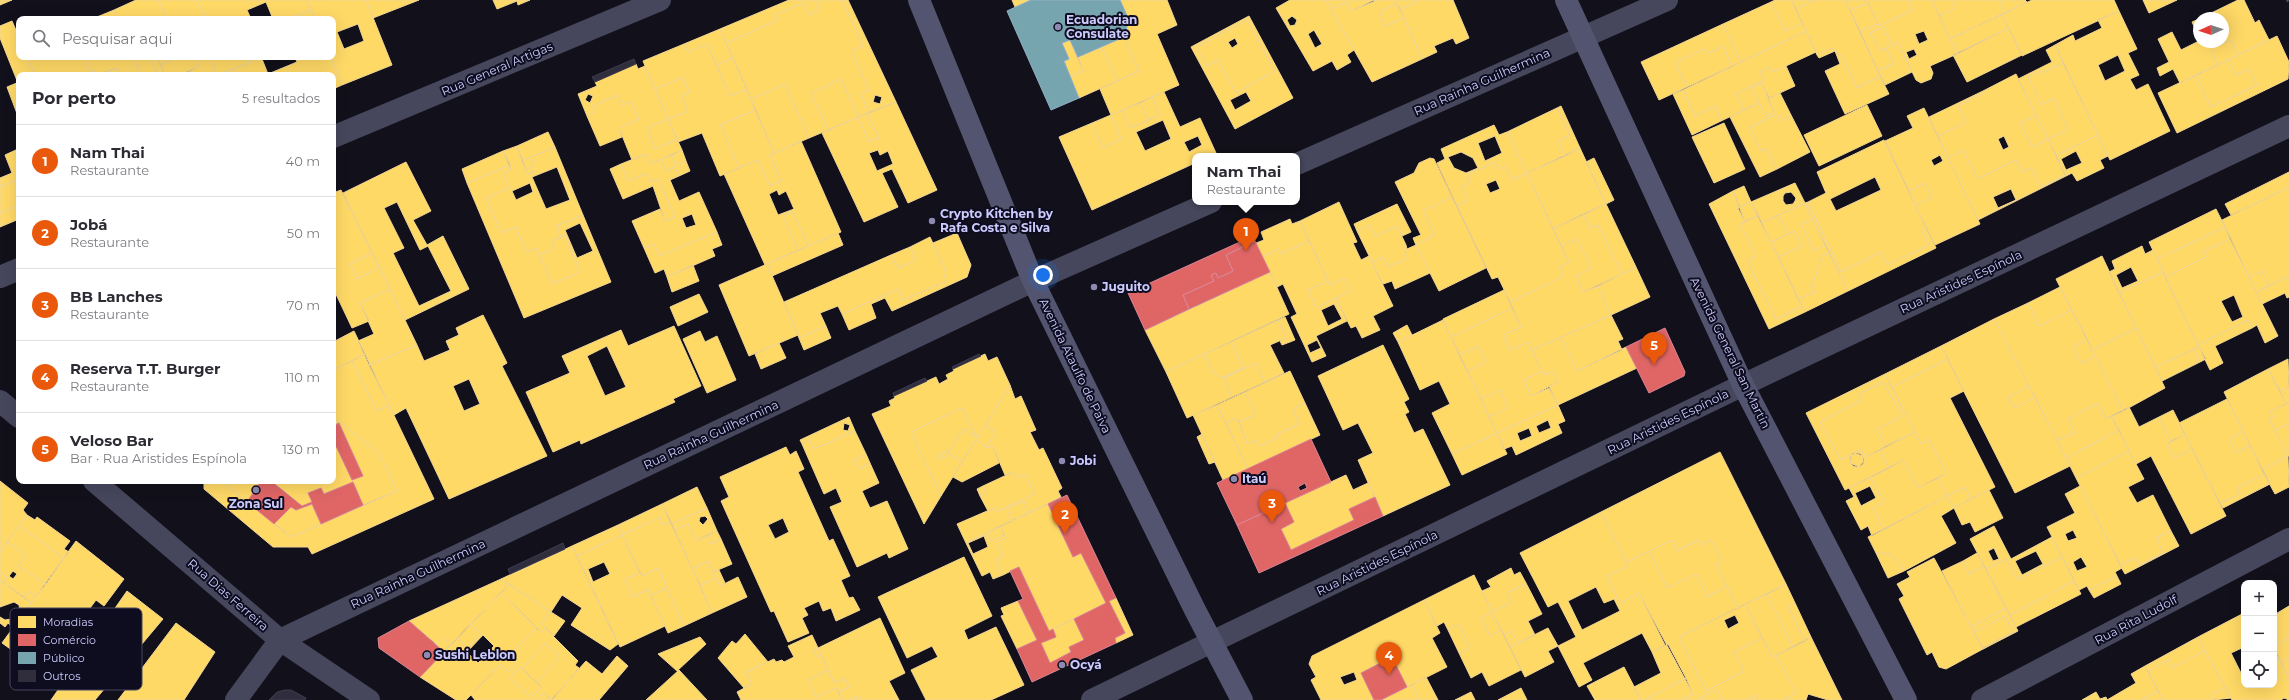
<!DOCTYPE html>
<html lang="pt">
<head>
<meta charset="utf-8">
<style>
  :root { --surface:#fff; --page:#f2f2f3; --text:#2b2b33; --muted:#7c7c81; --line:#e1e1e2; --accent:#ea580c }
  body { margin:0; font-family:Montserrat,sans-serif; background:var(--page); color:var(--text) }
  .controls { position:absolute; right:12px; bottom:12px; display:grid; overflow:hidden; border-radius:8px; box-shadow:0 4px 16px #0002 }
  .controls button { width:36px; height:36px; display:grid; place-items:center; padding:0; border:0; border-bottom:1px solid var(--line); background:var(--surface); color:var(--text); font:20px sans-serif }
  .compass { position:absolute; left:2193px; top:12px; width:36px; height:36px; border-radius:50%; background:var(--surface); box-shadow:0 4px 16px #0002; rotate:267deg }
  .you { position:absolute; left:1043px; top:275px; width:14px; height:14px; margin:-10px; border:3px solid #fff; border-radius:50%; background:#1a73e8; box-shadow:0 0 0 6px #1a73e833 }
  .badge { display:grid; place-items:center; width:26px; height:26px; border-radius:50%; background:var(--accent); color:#fff; font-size:13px; font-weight:700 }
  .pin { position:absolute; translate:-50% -33px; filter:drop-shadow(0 1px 2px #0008) }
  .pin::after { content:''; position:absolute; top:21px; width:14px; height:12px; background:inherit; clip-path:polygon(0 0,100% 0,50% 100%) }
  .popup { position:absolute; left:1192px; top:153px; width:108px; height:52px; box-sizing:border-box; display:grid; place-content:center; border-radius:8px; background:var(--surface); filter:drop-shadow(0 1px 3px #0005); font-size:13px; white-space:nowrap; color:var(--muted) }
  .popup b { font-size:15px; color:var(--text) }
  .popup::after { content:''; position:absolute; left:50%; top:100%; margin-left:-8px; border:8px solid transparent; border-top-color:var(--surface) }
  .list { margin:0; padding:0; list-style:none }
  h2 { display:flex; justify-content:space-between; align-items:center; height:52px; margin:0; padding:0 16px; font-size:17px }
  h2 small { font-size:13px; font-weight:400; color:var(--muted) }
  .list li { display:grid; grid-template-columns:26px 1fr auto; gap:12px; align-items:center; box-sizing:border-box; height:72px; padding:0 16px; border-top:1px solid var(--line) }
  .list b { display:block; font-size:15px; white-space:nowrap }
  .list p { margin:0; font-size:13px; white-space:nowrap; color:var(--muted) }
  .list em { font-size:13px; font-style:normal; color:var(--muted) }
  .icon { flex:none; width:22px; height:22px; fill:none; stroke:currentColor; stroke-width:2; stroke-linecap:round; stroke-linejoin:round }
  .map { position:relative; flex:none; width:2289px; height:700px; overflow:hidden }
  .search { position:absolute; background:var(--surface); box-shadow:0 4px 16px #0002; left:16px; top:16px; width:320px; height:44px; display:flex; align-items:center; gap:10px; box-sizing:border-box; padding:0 14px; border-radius:8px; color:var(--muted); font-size:15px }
  .panel { position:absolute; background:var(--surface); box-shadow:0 4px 16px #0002; left:16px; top:72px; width:320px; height:412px; border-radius:8px }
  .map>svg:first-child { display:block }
  .homes { fill:#ffd966; stroke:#f0d594; fill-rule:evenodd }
  .shops { fill:#e06666; stroke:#da8494; fill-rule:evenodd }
  .public { fill:#76a5af; stroke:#90b0c7 }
  .building { fill:#302e3d; stroke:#3d3b4f }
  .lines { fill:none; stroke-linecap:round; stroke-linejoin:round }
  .path { stroke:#475662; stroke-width:2.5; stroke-dasharray:2 3; stroke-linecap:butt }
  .minor { stroke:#46475c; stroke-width:22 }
  .secondary { stroke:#53546f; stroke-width:22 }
  .poi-dot { fill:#8c8aaf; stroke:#0e0d1f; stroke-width:1.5 }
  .labels { text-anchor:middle; stroke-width:4; stroke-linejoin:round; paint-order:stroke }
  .poi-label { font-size:12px; font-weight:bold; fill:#cdcbfe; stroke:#0e0d1f; text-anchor:start }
  .street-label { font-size:12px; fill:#cdcbfe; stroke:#0e0d1f }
  .key { fill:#0e0d1f; stroke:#474662; stroke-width:1 }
  .key-label { font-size:11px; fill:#cdcbfe }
</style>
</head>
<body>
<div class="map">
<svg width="2289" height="700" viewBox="0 0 2289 700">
  <rect width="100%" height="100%" fill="#12111b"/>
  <path class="homes" d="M0,0H12L0,5Z
    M136,0H158L167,19H117L114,10Z
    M158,0H196L207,19H167Z
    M196,0H307L311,10L292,17L293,19H273L266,2L247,10L251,19H207Z
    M307,0H366L392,65L342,85L331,57H333V19H315ZM358,24L364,41L344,49L337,32Z
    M366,0H419L373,18Z
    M493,0H530L518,5L517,1L497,9Z
    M789,0H815L820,10L808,15L803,3L775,15L778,20L726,43L720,29Z
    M815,0H842L863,46L851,51L869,90L861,94L869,113L858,117L841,79L811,93L828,130L809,138L785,84L751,99L726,43L778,20L775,15L803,3L808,15L820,10Z
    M842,0H848L896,102L869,113L861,94L869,90L851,51L863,46ZM875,95L882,97L880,104L873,102Z
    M1012,0H1031L1015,7Z
    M1120,0H1167L1177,25L1157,34L1179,85L1111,115L1100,89L1139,71L1124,37L1129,20Z
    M1290,0H1326L1354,50L1347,55L1351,62L1337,70L1332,61L1313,71L1276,8ZM1292,16L1297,20L1295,25L1290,26L1287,20ZM1314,30L1322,44L1315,48L1308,34Z
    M1326,0H1374L1375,1L1351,11L1347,2L1331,9Z
    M1374,0H1395L1397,4L1379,11L1385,26L1404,18L1422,59L1372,82L1331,9L1347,2L1351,11Z
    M1395,0H1416L1417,2L1400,9Z
    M1416,0H1453L1469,38L1456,44L1453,38L1434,46L1437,52L1422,59L1400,9L1417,2Z
    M1775,0H1791L1802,23L1785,31L1771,2Z
    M1791,0H1815L1796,9Z
    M1815,0H1845L1880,76L1857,88L1843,58L1832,48L1817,55L1796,9Z
    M1845,0H1867L1868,3L1850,10Z
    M1867,0H1908L1913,10L1879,26Z
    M1908,0H1932L1957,54L1930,66L1933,73L1931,79L1921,83L1916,80L1898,42L1892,45L1883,27L1870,33L1880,51L1886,48L1893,64L1878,71L1860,31L1878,24L1879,26L1913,10ZM1924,31L1928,40L1919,44L1915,34ZM1914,49L1917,55L1909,59L1906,52Z
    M1932,0H1953L1956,8L1939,16Z
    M1953,0H1999L2005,13L1950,39L1939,16L1956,8Z
    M1999,0H2025L2027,2L2005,13Z
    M2032,0H2114L2119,11L2022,56L2002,14Z
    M2143,0H2177L2149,13Z
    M2238,0H2244L2255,23L2259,20L2269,40L2238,55L2231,40L2211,49L2218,65L2180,83L2173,69L2160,76L2157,68L2169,62L2158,39L2172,32L2181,50L2199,41L2223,42V18H2201Z
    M1771,2L1785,31L1802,23L1806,31L1741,62L1723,24Z
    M1868,3L1878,24L1860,31L1850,10Z
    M1397,4L1404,18L1385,26L1379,11Z
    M114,10L117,19H92Z
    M311,10L315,19H293L292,17Z
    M2119,11L2137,49L2128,53L2139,75L2130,79L2136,90L2148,84L2170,131L2110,160L2055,45L2073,35L2075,41L2102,28L2098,20ZM2118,55L2125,71L2105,81L2098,65Z
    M2002,14L2009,28L1957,54L1950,39Z
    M1249,16L1293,98L1235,129L1191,47ZM1247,20L1275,71L1236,93L1218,60L1207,66L1197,47ZM1246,92L1251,101L1235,110L1230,100Z
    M2199,19V37L2192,22Z
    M1247,20L1275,71L1236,93L1218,60L1207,66L1197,47ZM1235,38L1238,44L1232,48L1228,42Z
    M12,21L19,37V57H27L35,75H19L18,83L0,38V26Z
    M1723,24L1741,62L1732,66L1723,46L1707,54L1704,49L1675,63L1687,87L1659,100L1641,62Z
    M1883,27L1892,45L1880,51L1870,33Z
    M2009,28L2022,55L1967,82L1953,55Z
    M720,29L733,58L716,65L707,44L688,52L684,44Z
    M1806,31L1816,52L1773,72L1770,67L1760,72L1764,80L1736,94L1744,110L1721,121L1715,106L1695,116L1683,90Z
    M2277,36L2289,62L2288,79L2177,133L2158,93L2196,75L2211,107L2257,85L2249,69L2236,75L2228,60Z
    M1124,37L1139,71L1117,81L1101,47Z
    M1070,40L1083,71L1070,77L1064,61L1069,59L1062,43Z
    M2231,40L2238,55L2218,65L2211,49Z
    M1898,42L1912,72L1885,85L1878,71L1893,64L1886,48Z
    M684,44L688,52L707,44L730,96L747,89L755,110L720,125L739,168L720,176L702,133L678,142L668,119L688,111L682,95L689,92L683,77L655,89L643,61Z
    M2055,45L2063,63L2042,73L2040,71L2028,77L2041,105L2054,98L2068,129L2048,139L2018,79L2052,62L2046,50Z
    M1723,46L1732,66L1687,87L1675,63L1704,49L1707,54Z
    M1101,47L1117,81L1079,98L1070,77L1083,71L1078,57Z
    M1832,48L1835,51L1819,58L1817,55Z
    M1835,51L1843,58L1857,88L1880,76L1889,94L1845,114L1825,71L1840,64Z
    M27,57H84L90,72L95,71L97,75H35Z
    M84,57H133L141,75H118L116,68L97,75L95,71L90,72Z
    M133,57H150L158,75H141Z
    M150,57H157L165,75H158Z
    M157,57H177L161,65Z
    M178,57H195L199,66L180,75H165L161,65Z
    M195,57H210L217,75L233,69L236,75H183L199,66Z
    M210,57H249L251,62L217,75Z
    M249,57H266L262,59L268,74L297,62L295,57H331L342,85L333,89V75H236L233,69L251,62Z
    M733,58L747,89L730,96L716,65Z
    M2228,60L2236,75L2249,69L2257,85L2211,107L2196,75Z
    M2063,63L2098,135L2056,155L2048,139L2068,129L2054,98L2041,105L2028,77L2040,71L2042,73Z
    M636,64L638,69L645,66L668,119L647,128L655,149L677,139L682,150L650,164L646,154L632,160L619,128L639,119L631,102L622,105L618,95L593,106L596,112L587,116L578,94L597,86L595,82ZM588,94L593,96L590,103L585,100Z
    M1786,66L1795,86L1769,98L1762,83L1751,88L1759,103L1744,110L1736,94L1764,80L1760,72L1770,67L1773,72Z
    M116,68L118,75H99Z
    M2016,74L2036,115L2020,123L2032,147L2048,139L2065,175L2041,187L2031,168L2022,172L2016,160L1978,179L1963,150L1948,158L1938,136L1966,122L1958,106L1984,93L1983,91ZM2004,136L2009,147L2003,150L1998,139Z
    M683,77L689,92L682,95L688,111L668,119L655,89Z
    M841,79L858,117L828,130L811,93Z
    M19,82V119L7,87Z
    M1762,83L1774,112L1766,116L1751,88Z
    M785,84L809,138L774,153L751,99Z
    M1683,90L1695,116L1715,106L1721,121L1692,135L1673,94Z
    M1983,91L1984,93L1958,106L1966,122L1938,136L1929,117Z
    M1164,92L1180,127L1200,118L1216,153L1210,156H1195V163L1092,210L1059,137L1092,123L1103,148L1121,139L1111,115L1122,110L1130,128L1160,115L1152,97ZM1163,120L1171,139L1145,151L1136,132ZM1198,136L1202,145L1189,152L1184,142Z
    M1780,93L1791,115L1780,121L1777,114L1750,127L1761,151L1767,149L1777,169L1760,177L1730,117L1759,103L1766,116L1774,112L1768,99Z
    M618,95L622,105L631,102L639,119L619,128L622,137L600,146L587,116L596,112L593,106Z
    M1152,97L1160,115L1148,120L1140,103Z
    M896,102L937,190L908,203L892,169L882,173L898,207L864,222L822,133L858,117L869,142L879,138L867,113ZM878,150L880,155L888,151L893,164L877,171L869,153Z
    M1140,103L1148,120L1130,128L1122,110Z
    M1867,105L1882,136L1819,166L1804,135Z
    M1561,106L1580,148L1565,156L1558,141L1570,135L1557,108Z
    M1557,108L1570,135L1558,141L1565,156L1527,173L1507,132Z
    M1924,108L1980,224L1935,245L1915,205L1932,197L1925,183L1909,191L1885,141L1913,128L1907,116ZM1940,155L1943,161L1934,166L1931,160Z
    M755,110L774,153L770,155L781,181L770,186L758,160L739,168L720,125Z
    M867,113L879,138L869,142L858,117Z
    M1777,114L1780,121L1791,115L1810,152L1777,169L1767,149L1761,151L1750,127Z
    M1111,115L1121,139L1103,148L1092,123Z
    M2036,115L2048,139L2032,147L2020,123Z
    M668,119L677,139L655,149L647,128Z
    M1724,123L1745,169L1714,183L1692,137Z
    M1494,125L1499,135L1507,132L1527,173L1512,180L1505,166L1498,170L1495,162L1467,175L1470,182L1461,187L1468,200L1457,206L1437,163L1445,159L1441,149ZM1495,136L1502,153L1485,161L1478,143ZM1461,152L1473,158L1478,168L1466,173L1454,168L1448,157Z
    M548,132L555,147L522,161L517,146Z
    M2098,135L2108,156L2100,160L2104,168L2077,181L2072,173L2066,176L2056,155ZM2076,151L2082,163L2066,170L2061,159Z
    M1884,140L1926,228L1921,230L1929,245L1887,265L1881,252L1841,272L1808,202L1826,193L1817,172ZM1875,177L1881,190L1836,211L1830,199Z
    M801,141L841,232L808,246L793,212L783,216L798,250L765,265L724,174L758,160L770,186L781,181L770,155ZM777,190L779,195L786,191L794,209L778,215L769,194Z
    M517,146L528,174L533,173L530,167L534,165L531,157L555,147L583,215L556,226L561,237L551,241L554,249L539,255L536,248L526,252L516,227L501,233L486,198L509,188L503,173L511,170L503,151ZM557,167L570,200L546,209L532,177ZM530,183L533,192L516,200L512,191Z
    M1580,148L1606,204L1553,229L1527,173Z
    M18,149L19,179L0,187V178L12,173L5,155Z
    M682,150L686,161L676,165L672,155Z
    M1963,150L1978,179L2016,160L2022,172L2031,168L2041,187L2065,175L2066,176L1978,220L1948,158ZM2011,189L2016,200L1998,208L1993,197Z
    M503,151L510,165L467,183L462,169Z
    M646,154L650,164L661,159L666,171L675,167L679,176L670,180L679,201L699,192L717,232L659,256L654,244L644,248L632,221L660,209L665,221L675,217L658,179L650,182L646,174L628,181L621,164ZM692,214L696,225L686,228L682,218Z
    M672,155L676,165L686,161L690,171L679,176L675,167L666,171L661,159Z
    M531,157L534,165L530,167L533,173L528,174L522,161Z
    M1430,158L1434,159L1452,197L1423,211L1434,235L1416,245L1413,238L1421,235L1395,182L1414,173L1419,163Z
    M1594,158L1614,200L1606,204L1586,162Z
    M406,162L431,211L413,220L427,245L443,236L469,289L405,320L343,193ZM397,202L420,250L428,246L451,291L419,306L393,253L404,248L384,208Z
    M1495,162L1498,170L1505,166L1512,180L1527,173L1569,262L1560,267L1564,276L1510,302L1498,277L1492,279L1457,206L1468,200L1461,187L1470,182L1467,175ZM1496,180L1500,189L1490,193L1486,184Z
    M621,164L628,181L646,174L650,182L658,179L675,217L665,221L653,186L623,199L610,169Z
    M510,165L511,170L503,173L509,188L486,198L501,233L516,227L526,252L536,248L552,284L580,272L565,235L561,237L556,226L583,215L611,282L524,318L467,183ZM580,223L593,251L577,258L565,230Z
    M2289,172V187L2231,215L2225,204Z
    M19,179V205L0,213V187Z
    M1795,183L1805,203L1761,223L1751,202ZM1791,192L1796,198L1795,201L1793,204L1786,205L1783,201V196L1785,193Z
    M1925,183L1932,197L1915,205L1909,191Z
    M1744,186L1751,202L1740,207L1733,191Z
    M2289,187V276L2269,286L2262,271L2249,277L2222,220Z
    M341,190L372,253L350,264L357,279L379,267L390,289L360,303L369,321L352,328L333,288V193Z
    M1733,191L1745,222L1740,224L1756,256L1747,261L1776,319L1802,306L1805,312L1769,329L1709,204Z
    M1452,197L1486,268L1439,291L1416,245L1434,235L1423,211Z
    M1339,202L1357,242L1353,243L1361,260L1369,256L1393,306L1373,316L1380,330L1362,338L1356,326L1351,328L1336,298L1350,291L1344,278L1330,285L1300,221Z
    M1751,202L1758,215L1745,222L1738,208Z
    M1808,202L1841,272L1881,252L1887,265L1929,245L1921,230L1926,228L1936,248L1848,291L1805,203Z
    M1805,203L1813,219L1801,224L1814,251L1825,245L1829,253L1822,256L1812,286L1815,292L1798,299L1778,257L1802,246L1795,231L1788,234L1779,215Z
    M1397,204L1411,232L1402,236L1397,226L1375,236L1369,225L1357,231L1354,224Z
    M1606,204L1636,267L1622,274L1598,225L1590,228L1583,214Z
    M19,205V219L0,227V213Z
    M2216,209L2225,227L2157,259L2149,242Z
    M793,212L808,246L798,250L783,216Z
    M1583,214L1590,228L1598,225L1622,274L1583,292L1576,276L1591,268L1577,239L1561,246L1553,229Z
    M1758,215L1802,306L1776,319L1747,261L1756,256L1740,224Z
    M1779,215L1788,234L1771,242L1761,223Z
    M1290,219L1292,224L1300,221L1309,241L1281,254L1279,249L1262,257L1256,243L1264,240L1261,232Z
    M1813,219L1825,245L1814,251L1801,224Z
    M1369,225L1375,236L1397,226L1406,245L1403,247L1408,258L1388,267L1383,257L1372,262L1357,231Z
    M2225,227L2230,239L2204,251L2206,257L2165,277L2157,259Z
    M1795,231L1802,246L1778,257L1771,242Z
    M717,232L722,245L712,249L715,256L667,277L664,269L655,273L644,248L654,244L659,256Z
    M838,233L843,245L772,276L767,264Z
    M957,233L971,265L967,277L892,311L885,298L871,304L876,318L849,330L842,314L898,289L903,300L946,281L943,272L946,271L933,243Z
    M565,235L580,272L552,284L539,255L554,249L551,241Z
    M930,237L946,271L943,272L946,281L903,300L898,289L842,314L838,306L820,313L826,326L799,338L784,302L891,255L898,268L916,260L910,247Z
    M1577,239L1591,268L1576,276L1583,292L1598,286L1611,315L1532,350L1528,342L1510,350L1503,335L1521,327L1510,302L1564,276L1560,267L1569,262L1561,246Z
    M2230,239L2278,336L2265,343L2257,325L2252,328L2248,320L2198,345L2165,277L2206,257L2204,251ZM2234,295L2243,317L2232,322L2221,301Z
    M1309,241L1328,281L1308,290L1316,308L1336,298L1347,321L1316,336L1326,356L1312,362L1291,317L1297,314L1283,284L1277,287L1262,257L1279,249L1281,254ZM1334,304L1342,319L1328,326L1321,310ZM1317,340L1321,348L1310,353L1307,345Z
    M1406,245L1407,249L1416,245L1430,273L1395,289L1392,281L1383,284L1372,262L1383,257L1388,267L1408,258L1403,247Z
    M2142,246L2145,254L2153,250L2163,272L2119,293L2109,272L2115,269L2112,261ZM2131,267L2138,281L2122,288L2116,275Z
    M910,247L916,260L898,268L891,255Z
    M372,253L379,267L357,279L350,264Z
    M1829,253L1848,291L1805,312L1798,299L1815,292L1812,286L1822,256Z
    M2102,256L2136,328L2092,350L2056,279Z
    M767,264L798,335L749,356L719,285Z
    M693,265L699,281L672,292L667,277Z
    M1636,267L1650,297L1611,315L1598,286Z
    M2262,271L2269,286L2256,292L2249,277Z
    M1270,272L1289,314L1166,372L1145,330Z
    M2163,272L2199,347L2155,367L2119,293Z
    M2289,276V297L2287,298L2285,293L2262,304L2256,292Z
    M1344,278L1350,291L1316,308L1308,290L1328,281L1330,285Z
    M2060,287L2072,310L2039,326L2028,303Z
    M390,289L417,345L369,365L358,341L374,334L360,303Z
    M1504,290L1512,308L1451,337L1443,319Z
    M699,294L708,312L678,326L670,307Z
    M2028,303L2039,326L2072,310L2087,339L2073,347L2082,364L2095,356L2123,411L2106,419L2098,403L2068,419L2075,433L2057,440L1994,319Z
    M1512,308L1521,327L1503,335L1510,350L1528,342L1542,371L1524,380L1531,396L1549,388L1558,405L1497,433L1489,417L1508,408L1500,390L1481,399L1467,371L1486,362L1478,346L1459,355L1451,337Z
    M483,315L507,363L502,366L547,456L449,499L406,408L394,415L369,365L417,345L424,361L450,350L446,341L459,335L456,328ZM469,379L480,404L464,411L453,386Z
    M1611,315L1623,339L1618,341L1622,350L1577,371L1561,337Z
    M1285,317L1295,340L1282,345L1280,341L1286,338L1278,320Z
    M1994,319L2029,386L2008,397L2014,408L2035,397L2070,466L2015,493L1941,346Z
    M1278,320L1286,338L1270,345L1284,373L1265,382L1256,363L1224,378L1232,397L1187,418L1166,372L1204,354L1213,372L1221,378L1243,368L1231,342Z
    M1443,320L1497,433L1452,454L1432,413L1450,404L1439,381L1420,390L1398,342Z
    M2248,320L2252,328L2215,346L2223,363L2210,370L2198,345Z
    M1407,325L1412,335L1398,342L1393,333Z
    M674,326L701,386L673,399L675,402L581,444L580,440L553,452L526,392L570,373L562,356L621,330L628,346ZM607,346L626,387L605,396L587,356Z
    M826,326L831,338L804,350L799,338Z
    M2136,328L2165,388L2123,411L2092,350Z
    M354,331L365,354L333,370V342Z
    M700,331L705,342L717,336L736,380L707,393L683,339Z
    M1561,337L1577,371L1626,347L1637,368L1558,405L1549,386L1558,382L1553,371L1544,375L1532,350Z
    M2087,339L2095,356L2082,364L2073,347Z
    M1231,342L1243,368L1221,378L1213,372L1204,354Z
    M779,343L786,358L761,369L755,354Z
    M1383,345L1409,399L1404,402L1409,412L1405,414L1414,433L1423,429L1450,485L1383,516L1358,460L1373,453L1358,423L1343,430L1318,376Z
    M1478,346L1486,362L1467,371L1459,355Z
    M1941,346L1948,359L1892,387L1885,374Z
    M2199,347L2206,359L2200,362L2194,349Z
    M2194,349L2200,362L2162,381L2155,367Z
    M365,354L389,405L377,411L352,361Z
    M985,354L988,361L997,357L1010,385L977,438L962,408L911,432L941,496L924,524L872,414L891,406L889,401L895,398L894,396L936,377L939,384L948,379L946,375L954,371L953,369Z
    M1948,359L1964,391L1950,398L1995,487L1971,499L1965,487L1947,496L1938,478L1946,473L1929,439L1921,444L1892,387Z
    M2288,359L2289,387L2280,391L2268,369Z
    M352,361L377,411L389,405L434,499L312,554L308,547H273L204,489V481H229L226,485L291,537L397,491L379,453L333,417V370Z
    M1256,363L1265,382L1232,397L1224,378Z
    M2268,369L2286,404L2270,412L2273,417L2269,419L2288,456L2262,470L2224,392Z
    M1290,371L1305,403L1293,409L1299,424L1276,435L1277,438L1259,446L1256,440L1247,444L1239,422L1256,415L1245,392Z
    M1542,371L1544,375L1553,371L1558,382L1531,396L1524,380Z
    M1885,374L1915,432L1886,446L1877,429L1902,416L1883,382L1859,394L1862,400L1820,422L1841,460L1852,454L1850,463L1859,467L1863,462V456L1854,453L1861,449L1866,457L1880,450L1889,468L1845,490L1806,413Z
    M1883,382L1902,416L1877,429L1886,446L1866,457L1861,449L1841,460L1820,422L1862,400L1859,394Z
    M1010,385L1015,399L1021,396L1036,430L1030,432L1039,450L1043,448L1062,488L1058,491L1061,497L1029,513L1024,501L1007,509L1012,521L966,543L957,524L994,508L996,512L1034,494L1025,474L1016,478L1013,472L1005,475L993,447H986L996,432L985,425Z
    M2029,386L2035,397L2014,408L2008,397Z
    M2289,387V402L2286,404L2280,391Z
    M1500,390L1508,408L1489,417L1481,399Z
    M1245,392L1256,415L1239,422L1237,418L1226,423L1217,405Z
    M2227,399L2243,431L2229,439L2236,453L2250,446L2265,474L2237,488L2240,494L2220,503L2179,423Z
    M2289,402V424L2275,431L2269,419L2273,417L2270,412Z
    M1305,403L1320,435L1248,469L1226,423L1237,418L1247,444L1256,440L1259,446L1277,438L1276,435L1299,424L1293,409Z
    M2098,403L2106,419L2111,416L2119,430L2066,458L2057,440L2075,433L2068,419Z
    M1217,405L1248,469L1223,480L1193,415Z
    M1558,405L1565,421L1558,424L1562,433L1516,455L1512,446L1504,449L1497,433ZM1548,420L1551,428L1539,433L1536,426ZM1529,428L1532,436L1520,441L1517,433Z
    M2129,407L2139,427L2159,417L2171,441L2167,444L2174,458L2192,449L2226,516L2191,534L2151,456L2136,464L2111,416Z
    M962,408L977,438L963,429L950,450L938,455L939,459L946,457L948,453L962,462L941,496L911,432Z
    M2173,410L2185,434L2171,441L2159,417Z
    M333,417L379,453L397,491L363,505L352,480L363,476L339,423L333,426Z
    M849,417L855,431L814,449L809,440L802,444L800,440ZM844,423L850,425L848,431L843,430Z
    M2289,424V456H2288L2275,431Z
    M985,425L996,432L986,447L976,440L962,462L948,453L963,429L977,438Z
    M2119,430L2129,451L2076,478L2066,458Z
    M855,431L866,454L854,460L859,469L870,463L879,483L862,491L870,508L887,501L908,549L889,558L887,553L857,567L830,507L842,502L836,488L824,494L802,444L809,440L814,449Z
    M2243,431L2250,446L2236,453L2229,439Z
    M1915,432L1921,444L1929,439L1946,473L1918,488L1903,460L1889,468L1880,450Z
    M1497,433L1507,454L1462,475L1452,454Z
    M1202,434L1215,462L1209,464L1197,437Z
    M2185,434L2192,449L2174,458L2167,444Z
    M976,440L986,447H993L999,463L962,482L953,477Z
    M333,445L337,448L353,482L324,494L321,488L308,493L312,502L302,506L271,481H333Z
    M786,447L790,455L796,451L804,469L798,472L829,541L833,539L850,576L841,580L849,598L853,597L860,610L836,621L831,608L823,611L819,601L804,608L808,615L802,618L809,633L788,642L774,611L771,612L721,501L729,497L720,477ZM783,518L789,532L775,539L768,525Z
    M950,450L946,457L939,459L938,455Z
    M2129,451L2144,479L2128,487L2137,503L2153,495L2171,531L2156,538L2163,553L2139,565L2135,558L2120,565L2076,478Z
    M1720,452L1786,584L1738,608L1716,564L1722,562L1711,540L1701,545L1698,540L1677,551L1672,540L1626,562L1601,512Z
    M1850 460a7 7 0 1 1 14 0a7 7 0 1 1-14 0Z
    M866,454L870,463L859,469L854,460Z
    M2288,456L2289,487L2275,494L2262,470Z
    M1903,460L1918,488L1938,478L1947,496L1883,530L1874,508L1884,502L1870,477Z
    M1013,472L1016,478L1025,474L1034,494L996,512L994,508L988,511L980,496L986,493L983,486Z
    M2265,474L2270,484L2223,508L2220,503L2240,494L2237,488Z
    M1346,475L1353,490L1368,483L1375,497L1349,509L1354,520L1291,550L1281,529L1294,522L1285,503Z
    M1870,477L1884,502L1874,508L1883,530L1872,536L1868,526L1861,530L1846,501L1854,497L1849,488ZM1870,486L1876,498L1861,506L1855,493Z
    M0,481L28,503L23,510L27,515L0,552Z
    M229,481H261L262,482L247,502L226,485Z
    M983,486L986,493L980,496L977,489Z
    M2080,486L2122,568L2115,572L2117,576L2089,590L2087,586L2079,590L2047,527L2075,513L2065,494ZM2073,530L2077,538L2068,541L2065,534ZM2081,557L2087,567L2077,571L2073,562Z
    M697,487L707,508L671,524L662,504Z
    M1965,487L1971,499L1954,508L1947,496Z
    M1989,490L2003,518L1975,532L1970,522L1962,525L1954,508Z
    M1947,496L1954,508L1941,516L1956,543L1904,571L1898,561L1890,554L1876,553L1868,537Z
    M1024,501L1029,513L1012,521L1007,509Z
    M312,504L321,524L291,537L274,524L291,507L296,510Z
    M662,504L671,522L663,525L660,517L622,535L618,525Z
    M1048,504L1073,557L1081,553L1106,603L1049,631L1019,567L1003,575L996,560L1004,556L997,542L1006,538L1000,526Z
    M707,508L717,531L696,541L688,524L674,530L671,524ZM705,516L708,519L703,525L699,521L700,517Z
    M1601,512L1628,566L1607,576L1620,603L1639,593L1665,645L1652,652L1642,633L1583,663L1592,680L1579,687L1558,646L1576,637L1558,602L1548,607L1520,553ZM1596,587L1604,603L1614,599L1620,611L1582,630L1568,601Z
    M27,515L35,520L37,517L70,541L64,549L69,552L64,558L19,526Z
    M660,517L663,525L671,522L712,613L684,626L658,568L642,576L622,535Z
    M688,524L696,541L707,535L711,544L721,539L732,564L713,572L708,561L692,569L674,530Z
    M618,525L622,535L577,556L572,546Z
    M19,526L64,558L46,584L18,566L26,555L7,542Z
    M1000,526L1004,535L991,541L987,533Z
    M1994,526L2011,559L2052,537L2062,557L2018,580L2006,559L1986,569L1970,539ZM1994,548L1999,559L1993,561L1988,551ZM2036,551L2043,564L2022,575L2015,561Z
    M717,531L721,539L711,544L707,535Z
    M2171,531L2179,546L2125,574L2120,565L2135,558L2139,565L2163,553L2156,538Z
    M987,533L991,541L1004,535L1006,538L997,542L1004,556L996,560L1003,575L993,579L990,572L982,576L966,543ZM984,536L988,547L973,554L968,543Z
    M622,535L640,573L625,579L633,597L648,589L665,626L620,647L577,556ZM604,562L610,574L593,582L588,569Z
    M1672,540L1677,551L1698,540L1701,545L1711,540L1722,562L1716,564L1727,586L1707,597L1696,574L1667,588L1649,551Z
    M76,541L124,579L104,606L96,600L63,645L71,650L51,678L2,643Z
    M7,542L26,555L18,566L46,584L36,596L28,591L24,597L3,582L7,577L0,572V552ZM13,571L17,574L13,579L9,576Z
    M572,546L618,644L610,650L571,625L582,608L562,595L551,612L501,579Z
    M1649,551L1667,588L1696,574L1707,597L1727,586L1738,608L1679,637L1706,691L1744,671L1734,652L1762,638L1772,657L1776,655L1796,693L1783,700H1758L1756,695L1745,700H1722L1717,689L1697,700H1681L1693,694L1639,593L1620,603L1607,576L1628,566L1626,562Z
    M1876,553L1890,554L1898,561L1904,571L1888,578Z
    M1977,553L1984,566L1969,574L1963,561Z
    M964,557L992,616L964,630L968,640L996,627L1024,685L991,700H926L911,670L938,657L932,646L907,658L878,597Z
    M2062,557L2074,581L2010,615L1986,569L2006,559L2018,580Z
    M1934,558L1983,649L1946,669L1939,667L1932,652L1927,655L1899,599L1904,596L1897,584L1910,577L1907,572Z
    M708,561L716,578L700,585L692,569Z
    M1963,561L1969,574L1984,566L2006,608L1971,627L1942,571Z
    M658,568L667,588L651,595L648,589L633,597L625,579L640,573L642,576Z
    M1511,568L1514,575L1520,572L1526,583L1507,593L1512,602L1492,612L1482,591L1491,587L1487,581Z
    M719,570L725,583L720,586L713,572Z
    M0,572L7,577L3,582L0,580Z
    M1474,575L1492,612L1481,618L1490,636L1501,630L1521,670L1489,686L1482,672L1471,678L1459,653L1470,648L1459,624L1448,630L1444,622L1437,626L1424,600Z
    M2117,576L2121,584L2094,598L2089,590Z
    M738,577L747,597L712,613L700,585L716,578L720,586Z
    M501,579L509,584L451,645L443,637L436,644L409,621Z
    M0,580L31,603L13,628L8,623L5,627L0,623V617L5,620L17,618L20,611L19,605L14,602L0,607Z
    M2074,581L2081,594L2016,627L2010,615Z
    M1526,583L1542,614L1528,621L1535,635L1518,643L1511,631L1504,635L1492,612L1512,602L1507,593Z
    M509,584L551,612L541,624L545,628L541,632L501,593Z
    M1786,584L1795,603L1788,607L1805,641L1793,647L1767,594Z
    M667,588L684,626L668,633L651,595Z
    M28,591L36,596L31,603L24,597Z
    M127,591L163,619L95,700H51Z
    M501,593L536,628L506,659L496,649L483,662L493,672L466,700H456L420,677L457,638L468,648L481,634L470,624ZM483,635L494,646L478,663L467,652Z
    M1767,594L1793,647L1772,657L1745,604Z
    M1116,598L1133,635L1116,643L1115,638L1125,633L1109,601Z
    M1424,600L1440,633L1432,638L1447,667L1407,687L1392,657L1361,673L1374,700H1321L1311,680L1316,677L1309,664L1312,656ZM1354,672L1357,680L1344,685L1340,677Z
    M1018,601L1037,640L1017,649L1001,616L1004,615L1001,608Z
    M1795,603L1811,637L1805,641L1788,607Z
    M1745,604L1762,638L1734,652L1744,671L1706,691L1679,637ZM1735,615L1739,623L1728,629L1724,620Z
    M2289,606V638L2274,646V615Z
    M2006,608L2018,631L1983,649L2013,632L2005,616L1974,632L1971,627Z
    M551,612L565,621L554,636L541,624Z
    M1492,612L1501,630L1490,636L1481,618Z
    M2244,613V640L2241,641L2244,647L2231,653L2244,679V685H2274V650L2289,677V700L2284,698L2281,700H2232L2205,651L2198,637Z
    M2005,616L2013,632L1983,648L1974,632Z
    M880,618L905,673L889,681L899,700H861L859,696L849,700H842L838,692L849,687L845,678L834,683L818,648Z
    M1074,619L1084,640L1069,647L1071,652L1050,663L1041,643L1056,637L1053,629Z
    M176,623L215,652L184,700H118Z
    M470,624L481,634L468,648L457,638Z
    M1459,624L1470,648L1459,653L1448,630Z
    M536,628L541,632L545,628L578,661L575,665L579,668L552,700L544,692L537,700H475L471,695L501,664L508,672L516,664L508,657ZM545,643L560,656L537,683L542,687L531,697L510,678L520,667L522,669Z
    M1548,628L1558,646L1548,651L1554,662L1525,677L1510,647Z
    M1511,631L1518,643L1510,647L1504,635Z
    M745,634L768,662L746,672L752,684L744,688L718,658L732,641L736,644Z
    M812,635L818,648L813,650L817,657L821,655L828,670L808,680L816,697L837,688L842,700H741L737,692L752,684L746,672L774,659L776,662L782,660L784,662L794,657L788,646Z
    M443,637L451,645L444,652L436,644Z
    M700,637L706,644L677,671L658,654Z
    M1811,637L1842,700H1828L1808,694L1806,700H1783L1796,693L1776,655Z
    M2198,637L2205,651L2172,668L2168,660L2148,671L2145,666Z
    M2289,638V658L2281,663L2274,646Z
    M545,643L560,656L537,683L522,669Z
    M1668,644L1686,678L1645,700H1641L1634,687L1661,673L1652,652Z
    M818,648L821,655L817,657L813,650Z
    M496,649L506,659L508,657L516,664L508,672L501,664L493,672L483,662Z
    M2205,651L2225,687L2211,695L2213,700H2163L2148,671L2168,660L2172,668Z
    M617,656L628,666L599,700H551L586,661L602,674Z
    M2289,658V677L2281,663Z
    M2145,666L2158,691L2141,700H2107L2136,683L2131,674Z
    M520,667L542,687L531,697L510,678Z
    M1624,667L1641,700H1595L1587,686Z
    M679,670L707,700H646Z
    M828,670L834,683L845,678L849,687L838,692L837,688L816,697L808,680Z
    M1426,677L1438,700H1419L1412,685Z
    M1686,678L1693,694L1681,700H1645Z
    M1412,685L1419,700H1381L1407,687Z
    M2225,687L2231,698L2213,700L2211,695Z
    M1521,688L1527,700H1498Z
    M1717,689L1722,700H1697Z
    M2158,691L2163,700H2141Z
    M544,692L551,700H537Z
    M1471,692L1475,700H1455Z
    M2096,692L2100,699L2106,697L2107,700H2082Z
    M1756,695L1758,700H1745Z
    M859,696L861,700H849Z"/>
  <path class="shops" d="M1253,236L1255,241L1226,255L1233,271L1218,278L1216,273L1211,275L1214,281L1183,295L1189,309L1145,330L1128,293Z
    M1255,241L1270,272L1189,309L1183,295L1214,281L1211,275L1216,273L1218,278L1233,271L1226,255Z
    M1665,328L1685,372L1684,376L1649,393L1626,347Z
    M339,423L363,476L352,480L337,448L333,445V426Z
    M1311,439L1331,482L1237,525L1217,483ZM1305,483L1307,488L1300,491L1298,487Z
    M261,481H271L302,506L312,502L308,493L321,488L324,494L353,482L363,505L321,524L312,504L296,510L291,507L274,524L247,502Z
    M1067,495L1116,598L1109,601L1125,633L1115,638L1116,643L1032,682L1017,649L1037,640L1018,601L1023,599L1010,571L1019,567L1049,631L1053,629L1056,637L1041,643L1050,663L1071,652L1069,647L1084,640L1074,619L1106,603L1081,553L1073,557L1048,504Z
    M1375,497L1383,516L1259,573L1237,525L1285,503L1294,522L1281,529L1291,550L1354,520L1349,509Z
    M409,621L444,652L420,677L379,648L378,638Z
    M1392,657L1407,687L1381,700H1374L1361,673Z"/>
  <path class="public" d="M1031,0H1120L1129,20L1124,37L1078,57L1070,40L1062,43L1069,59L1064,61L1079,98L1051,110L1007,11Z"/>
  <path class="building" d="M634,59L636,64L595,82L592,77Z
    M979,354L981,356L953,369L952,367Z
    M925,378L927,381L894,396L893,393Z
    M563,543L565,549L510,574L508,569Z
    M285,690H291L306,698L305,700H269L277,692Z"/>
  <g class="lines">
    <path class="path" d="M2287,0L2289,3"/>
    <path class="minor" d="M333,137L660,0
      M1297,164L1667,0
      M0,277L19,269
      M0,401L19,417
      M94,481L280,640L369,700
      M236,700L280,640L1033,281L1211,202
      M1092,700L1743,385L2289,126
      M1982,700L2289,539"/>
    <path class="secondary" d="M919,0L1033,281L1195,610L1242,700
      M1566,0L1743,385L1906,700"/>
  </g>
  <g class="poi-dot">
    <circle cx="1058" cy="27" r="4"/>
    <circle cx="932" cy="221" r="4"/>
    <circle cx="1094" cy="287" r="4"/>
    <circle cx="1062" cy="461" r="4"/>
    <circle cx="1234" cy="479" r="4"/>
    <circle cx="256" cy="490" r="4"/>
    <circle cx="427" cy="655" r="4"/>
    <circle cx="1062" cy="665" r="4"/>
  </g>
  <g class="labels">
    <g class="poi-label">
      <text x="1066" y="24">Ecuadorian<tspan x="1066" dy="14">Consulate</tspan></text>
      <text x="940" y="218">Crypto Kitchen by<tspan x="940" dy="14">Rafa Costa e Silva</tspan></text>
      <text x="1102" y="291">Juguito</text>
      <text x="1070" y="465">Jobi</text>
      <text x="1242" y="483">Itaú</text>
      <text x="256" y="508" text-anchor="middle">Zona Sul</text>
      <text x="435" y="659">Sushi Leblon</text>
      <text x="1070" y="669">Ocyá</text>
    </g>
    <g class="street-label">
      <text transform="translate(497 69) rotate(-23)" y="4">Rua General Artigas</text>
      <text transform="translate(1482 82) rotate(-24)" y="4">Rua Rainha Guilhermina</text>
      <text transform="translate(1961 282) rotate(-25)" y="4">Rua Aristides Espínola</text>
      <text transform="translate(1730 353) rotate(64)" y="4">Avenida General San Martin</text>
      <text transform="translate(1075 366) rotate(64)" y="4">Avenida Ataulfo de Paiva</text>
      <text transform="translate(1668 422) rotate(-26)" y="4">Rua Aristides Espínola</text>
      <text transform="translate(711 435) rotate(-25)" y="4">Rua Rainha Guilhermina</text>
      <text transform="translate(1377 563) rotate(-26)" y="4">Rua Aristides Espínola</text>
      <text transform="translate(418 574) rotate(-25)" y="4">Rua Rainha Guilhermina</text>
      <text transform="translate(228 595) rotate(41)" y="4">Rua Dias Ferreira</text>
      <text transform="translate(2136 620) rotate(-28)" y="4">Rua Rita Ludolf</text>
    </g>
  </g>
  <rect x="10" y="608" width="132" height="82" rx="6" class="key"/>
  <rect x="18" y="616" width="18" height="12" fill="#ffd966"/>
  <rect x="18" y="634" width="18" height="12" fill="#e06666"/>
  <rect x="18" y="652" width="18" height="12" fill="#76a5af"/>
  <rect x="18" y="670" width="18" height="12" fill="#302e3d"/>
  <g class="key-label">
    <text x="43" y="626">Moradias</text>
    <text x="43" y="644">Comércio</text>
    <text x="43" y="662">Público</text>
    <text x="43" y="680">Outros</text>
  </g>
</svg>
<div class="controls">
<button>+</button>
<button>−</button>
<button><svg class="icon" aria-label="locate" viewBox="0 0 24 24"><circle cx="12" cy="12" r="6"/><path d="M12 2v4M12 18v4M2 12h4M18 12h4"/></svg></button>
</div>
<svg class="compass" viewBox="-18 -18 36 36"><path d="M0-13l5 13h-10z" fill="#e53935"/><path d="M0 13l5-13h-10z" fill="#7c7c81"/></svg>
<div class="you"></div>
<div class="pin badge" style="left:1246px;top:251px">1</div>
<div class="popup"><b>Nam Thai</b>Restaurante</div>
<div class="pin badge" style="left:1065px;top:534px">2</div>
<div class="pin badge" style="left:1272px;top:523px">3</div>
<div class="pin badge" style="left:1389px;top:675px">4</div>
<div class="pin badge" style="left:1654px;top:365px">5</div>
<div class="search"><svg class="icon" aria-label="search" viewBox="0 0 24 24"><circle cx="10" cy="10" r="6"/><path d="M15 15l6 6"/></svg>Pesquisar aqui</div>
<section class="panel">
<h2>Por perto<small>5 resultados</small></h2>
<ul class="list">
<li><span class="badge">1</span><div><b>Nam Thai</b><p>Restaurante</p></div><em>40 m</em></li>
<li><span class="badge">2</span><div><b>Jobá</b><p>Restaurante</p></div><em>50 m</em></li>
<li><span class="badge">3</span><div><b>BB Lanches</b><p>Restaurante</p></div><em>70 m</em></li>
<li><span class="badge">4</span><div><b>Reserva T.T. Burger</b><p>Restaurante</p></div><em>110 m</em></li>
<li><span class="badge">5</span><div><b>Veloso Bar</b><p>Bar · Rua Aristides Espínola</p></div><em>130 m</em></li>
</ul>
</section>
</div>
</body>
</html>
